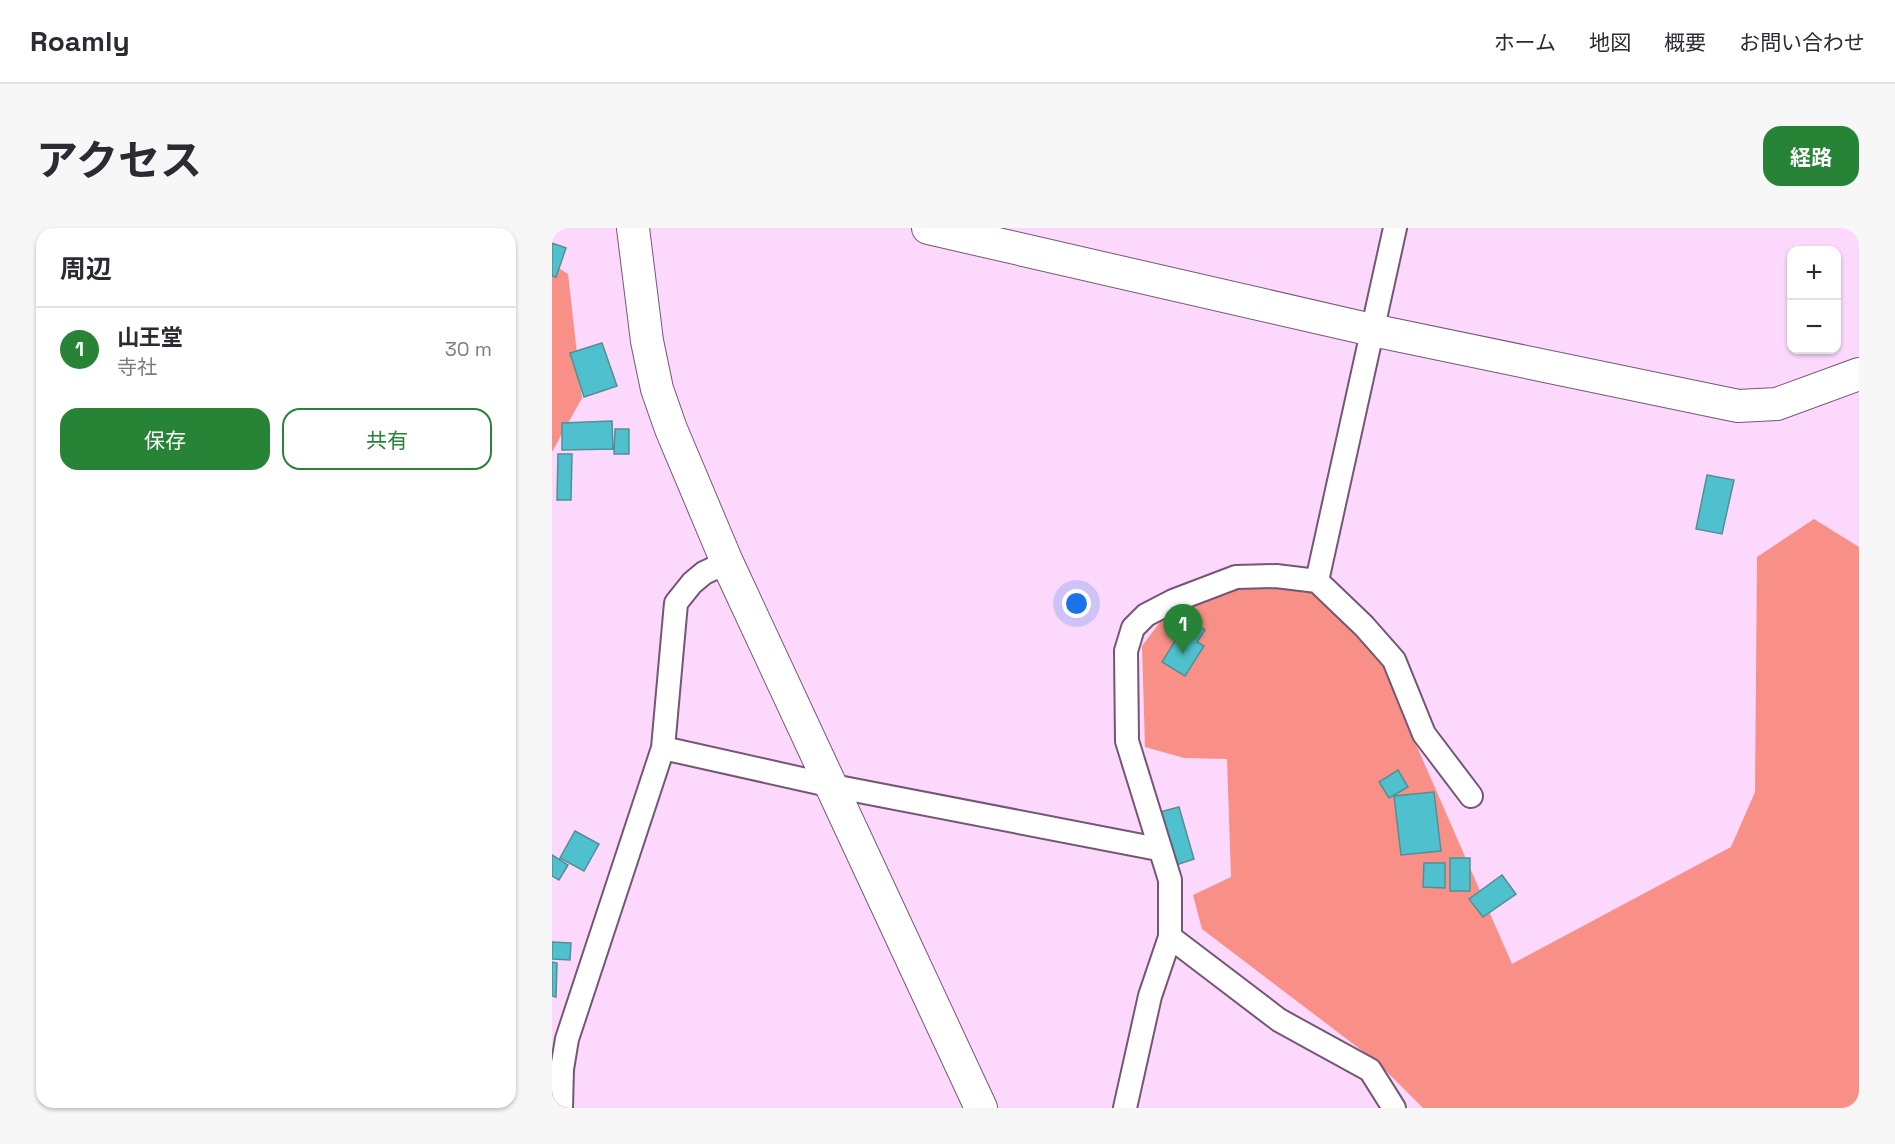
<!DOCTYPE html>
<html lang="ja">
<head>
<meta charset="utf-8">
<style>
  :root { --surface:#fff; --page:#f7f7f7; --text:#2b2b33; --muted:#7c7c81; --line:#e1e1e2; --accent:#278436 }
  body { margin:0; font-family:"Space Grotesk","Noto Sans JP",sans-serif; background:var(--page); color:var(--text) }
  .controls { position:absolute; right:18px; top:18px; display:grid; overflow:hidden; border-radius:12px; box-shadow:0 2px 4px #0004 }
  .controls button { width:54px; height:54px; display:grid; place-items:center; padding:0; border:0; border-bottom:2px solid var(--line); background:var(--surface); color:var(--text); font:30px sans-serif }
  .you { position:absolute; left:525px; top:376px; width:21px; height:21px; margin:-15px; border:4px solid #fff; border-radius:50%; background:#1a73e8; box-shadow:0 0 0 9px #1a73e833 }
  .badge { display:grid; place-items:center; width:39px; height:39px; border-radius:50%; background:var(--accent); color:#fff; font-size:20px; font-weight:700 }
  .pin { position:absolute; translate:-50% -50px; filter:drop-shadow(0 2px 3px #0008) }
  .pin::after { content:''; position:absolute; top:32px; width:21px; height:18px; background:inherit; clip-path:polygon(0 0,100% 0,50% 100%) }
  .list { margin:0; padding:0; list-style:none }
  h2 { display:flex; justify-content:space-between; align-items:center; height:78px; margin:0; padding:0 24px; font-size:26px }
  h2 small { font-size:20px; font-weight:400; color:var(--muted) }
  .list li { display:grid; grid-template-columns:39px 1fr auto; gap:18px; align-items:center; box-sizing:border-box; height:84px; padding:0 24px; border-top:2px solid var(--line) }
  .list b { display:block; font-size:22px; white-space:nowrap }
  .list p { margin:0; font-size:20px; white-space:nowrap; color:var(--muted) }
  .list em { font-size:20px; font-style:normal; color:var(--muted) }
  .actions { display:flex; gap:12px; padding:18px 24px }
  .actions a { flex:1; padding:14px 0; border:2px solid var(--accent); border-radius:18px; text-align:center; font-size:21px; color:var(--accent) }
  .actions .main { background:var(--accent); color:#fff }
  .map { position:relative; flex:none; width:1307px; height:880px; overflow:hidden; border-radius:18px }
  header { display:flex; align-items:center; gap:36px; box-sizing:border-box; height:84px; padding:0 30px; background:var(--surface); border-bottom:2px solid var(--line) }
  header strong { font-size:28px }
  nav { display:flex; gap:33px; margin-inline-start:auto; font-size:21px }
  .intro { display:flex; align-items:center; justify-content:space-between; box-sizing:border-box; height:144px; padding:0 36px }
  h1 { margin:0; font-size:42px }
  .button { padding:15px 27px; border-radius:18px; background:var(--accent); color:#fff; font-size:21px; font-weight:700 }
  main { display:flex; gap:36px; padding:0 36px }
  aside { flex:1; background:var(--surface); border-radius:18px; box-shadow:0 2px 4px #0004 }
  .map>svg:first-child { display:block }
  .forest { fill:#f99087 }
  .building { fill:#4fc1ce; stroke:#548e95; stroke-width:1.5 }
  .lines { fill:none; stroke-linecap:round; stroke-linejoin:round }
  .street-casing { stroke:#745675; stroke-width:26 }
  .secondary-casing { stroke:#745675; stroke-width:34 }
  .street { stroke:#fff; stroke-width:22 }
  .secondary { stroke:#fff; stroke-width:32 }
</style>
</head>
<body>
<header>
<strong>Roamly</strong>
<nav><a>ホーム</a><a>地図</a><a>概要</a><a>お問い合わせ</a></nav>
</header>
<div class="intro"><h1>アクセス</h1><a class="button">経路</a></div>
<main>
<aside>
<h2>周辺<small></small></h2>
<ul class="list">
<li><span class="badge">1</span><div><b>山王堂</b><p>寺社</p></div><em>30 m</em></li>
</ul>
<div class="actions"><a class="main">保存</a><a>共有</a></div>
</aside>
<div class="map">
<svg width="1307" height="880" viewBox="0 0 1307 880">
  <rect width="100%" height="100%" fill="#fcd8fc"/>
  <path class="forest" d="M0,36L16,46L30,170L0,224Z
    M1262,291L1307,319V880H871L825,834L650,701L641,667L679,649L675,531L632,530L593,519L590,418L608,394L636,379L684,358L734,359L760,365L798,387L827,423L842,466L960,736L1179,619L1203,564L1205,329Z"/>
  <path class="building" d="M0,15L14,20L4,49L0,48Z
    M50,115L65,158L32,169L18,125Z
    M60,193L61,221L10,222V195Z
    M63,201H77V226H62Z
    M6,226H20L19,272H5Z
    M1155,247L1182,252L1170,306L1144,301Z
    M636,392L653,402L645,414L652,418L633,448L610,434Z
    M846,542L856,559L837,570L827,554Z
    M882,564L889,623L849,627L842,568Z
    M627,579L642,631L624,637L608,584Z
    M23,603L47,616L32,643L8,630Z
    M0,627L16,637L7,652L0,648Z
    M898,630H918V663H898Z
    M872,635H893V660L871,659Z
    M950,647L964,666L931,689L917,671Z
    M0,714L19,715L18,732L0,731Z
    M0,734L5,735L4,769L0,768Z"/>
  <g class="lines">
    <g class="street-casing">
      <path id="street" d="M765,353L843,0
        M111,520L281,558L606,621
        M618,709L727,792L818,842L842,880
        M9,880L10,841L15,811L111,520L124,375L140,355L152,345L175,334
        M573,880L598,768L618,709V652L575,513L574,423L581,400L594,387L621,373L684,349L724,348L765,353L812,398L842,432L872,506L919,568"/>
    </g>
    <g class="secondary-casing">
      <path id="secondary" d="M81,0L95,113L105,161L119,201L175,334L429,880
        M376,0L820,102L1186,178L1225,176L1307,146"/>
    </g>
    <use href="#street" class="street"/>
    <use href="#secondary" class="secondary"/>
  </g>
</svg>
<div class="controls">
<button>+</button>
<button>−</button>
</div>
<div class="you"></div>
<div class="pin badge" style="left:631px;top:426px">1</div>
</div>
</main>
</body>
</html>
